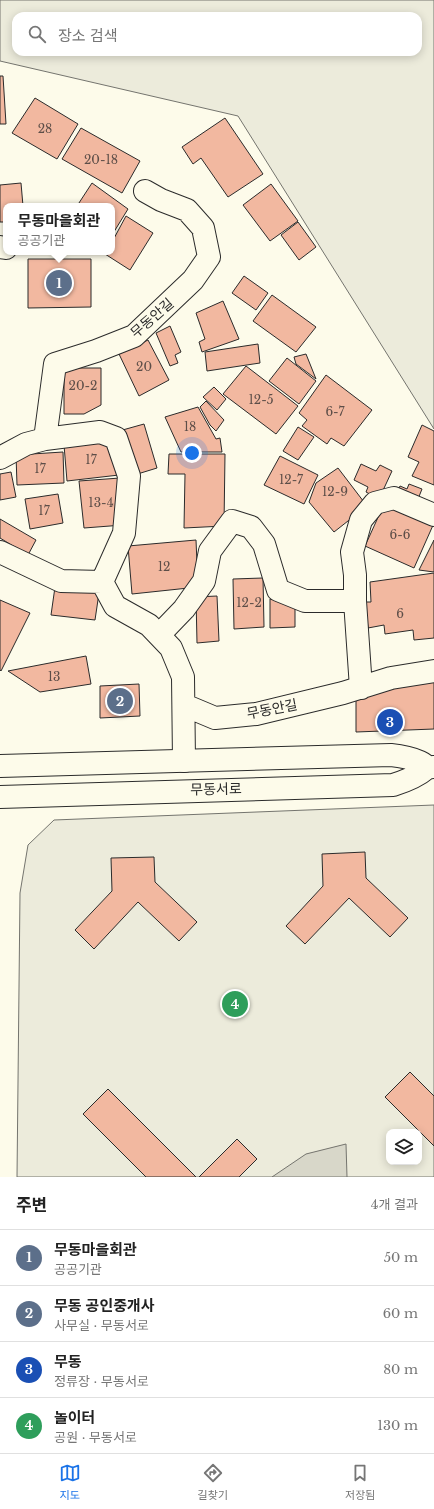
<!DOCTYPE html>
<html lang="ko">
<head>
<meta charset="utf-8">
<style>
  :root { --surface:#fff; --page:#f2f2f2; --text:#222; --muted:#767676; --line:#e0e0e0; --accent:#1a73e8 }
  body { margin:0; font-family:"Libre Baskerville","Noto Sans KR",serif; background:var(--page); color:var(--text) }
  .controls { position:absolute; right:12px; bottom:12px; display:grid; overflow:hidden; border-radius:8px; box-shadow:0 2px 10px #0003 }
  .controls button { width:36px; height:36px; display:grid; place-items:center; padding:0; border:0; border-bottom:1px solid var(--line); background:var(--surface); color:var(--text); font:20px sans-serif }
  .you { position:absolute; left:192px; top:453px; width:14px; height:14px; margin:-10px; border:3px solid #fff; border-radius:50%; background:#1a73e8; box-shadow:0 0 0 6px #1a73e833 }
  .badge { display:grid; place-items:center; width:26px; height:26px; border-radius:50%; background:var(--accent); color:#fff; font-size:13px; font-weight:700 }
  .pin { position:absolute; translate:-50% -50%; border:2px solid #fff; box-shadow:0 1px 4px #0006 }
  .popup { position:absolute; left:3px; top:203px; width:112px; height:52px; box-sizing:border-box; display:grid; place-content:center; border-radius:8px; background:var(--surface); filter:drop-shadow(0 1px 3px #0005); font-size:13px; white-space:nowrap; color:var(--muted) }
  .popup b { font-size:15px; color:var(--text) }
  .popup::after { content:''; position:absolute; left:50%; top:100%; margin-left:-8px; border:8px solid transparent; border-top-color:var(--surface) }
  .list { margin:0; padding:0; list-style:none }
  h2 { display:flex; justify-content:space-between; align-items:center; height:52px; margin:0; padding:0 16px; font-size:17px }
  h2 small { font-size:13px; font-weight:400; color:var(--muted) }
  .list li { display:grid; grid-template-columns:26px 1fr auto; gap:12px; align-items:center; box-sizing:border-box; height:56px; padding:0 16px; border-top:1px solid var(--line) }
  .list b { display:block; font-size:15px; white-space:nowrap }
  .list p { margin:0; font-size:13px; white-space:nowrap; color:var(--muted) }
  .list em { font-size:13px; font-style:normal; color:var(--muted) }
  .icon { flex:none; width:22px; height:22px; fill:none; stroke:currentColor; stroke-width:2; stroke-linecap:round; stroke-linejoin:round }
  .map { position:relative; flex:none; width:434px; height:1177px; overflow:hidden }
  .search { position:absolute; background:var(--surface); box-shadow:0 2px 10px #0003; left:12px; right:12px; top:12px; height:44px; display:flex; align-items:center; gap:10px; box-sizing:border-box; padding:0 14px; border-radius:12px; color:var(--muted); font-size:15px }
  .sheet { height:276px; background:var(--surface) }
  nav { display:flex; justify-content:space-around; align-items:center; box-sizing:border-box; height:56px; border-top:1px solid var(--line); background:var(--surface); font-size:11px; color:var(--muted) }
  nav a { display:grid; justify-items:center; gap:2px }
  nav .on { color:var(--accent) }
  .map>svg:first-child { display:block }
  .green { fill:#ecebdb; stroke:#74746e; fill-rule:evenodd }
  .water { fill:#d8d7c9; stroke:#74746e }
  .building { fill:#f2b8a0; stroke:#2b2b2b }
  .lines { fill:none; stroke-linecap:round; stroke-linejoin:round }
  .minor-casing { stroke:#2b2b2b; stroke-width:24 }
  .major-casing { stroke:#2b2b2b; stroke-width:24 }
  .minor { stroke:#fdfbea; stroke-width:22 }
  .major { stroke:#fdfbea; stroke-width:22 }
  .labels { text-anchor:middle; stroke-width:3; stroke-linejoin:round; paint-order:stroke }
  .number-label { font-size:12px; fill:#5d4e48 }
  .street-label { font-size:14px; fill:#2b2b2b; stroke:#fdfbea }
</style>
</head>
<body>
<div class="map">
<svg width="434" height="1177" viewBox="0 0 434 1177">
  <rect width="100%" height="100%" fill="#fdfbea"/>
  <path class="green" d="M0,0H434V429L238,116L0,61ZM16,16H418V52H16Z
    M434,805V1177H17L20,893L28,845L54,820ZM389,1132H419V1162H389Z"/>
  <path class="water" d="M346,1144L347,1177H272L306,1154Z"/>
  <path class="building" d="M0,76H3L6,124H0Z
    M35,98L78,124L57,159L12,133Z
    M225,118L263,174L228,197L201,158L193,164L182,147Z
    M81,128L140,161L122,193L62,159Z
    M21,183L23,206H6V222H0V185Z
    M92,183L128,209L112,235V206H77Z
    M271,184L298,221L270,241L243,205Z
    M126,216L153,233L130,270L105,254L106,252H112V242Z
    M298,222L316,247L299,260L281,235Z
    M28,259H91V307L28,308Z
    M244,276L268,293L256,310L232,293Z
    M272,295L316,327L296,352L253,321Z
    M223,301L239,339L202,352L199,342L205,339L196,313Z
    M170,326L181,352L175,355L178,363L170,366L156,333Z
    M148,340L169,380L139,396L119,354Z
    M258,344L260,363L207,371L205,352Z
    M306,354L316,379L296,364L294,357Z
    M287,358L316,381L299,404L269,381Z
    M246,366L298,406L276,434L223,394Z
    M64,368H101V405L84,414H64Z
    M326,375L372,410L344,446L331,438L327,444L302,426L307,420L299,413Z
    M214,387L226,399L217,410L203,397Z
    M206,401L224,420L216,431L210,425L200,407Z
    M198,407L216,439L220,438L222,452H181L165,417Z
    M144,424L157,468L131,476L119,431Z
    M422,425L434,431V485L412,476L419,462L408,457Z
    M298,427L314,437L298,460L283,451Z
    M116,441L119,475L67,481L64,445Z
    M63,452L64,483L17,485L16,455Z
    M169,454H225L224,526L184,528L185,474H168Z
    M280,456L318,475L304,504L264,485Z
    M361,464L376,471L380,465L392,471L379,499L366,492L368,487L354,480Z
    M338,468L367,506L334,532L309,502L316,483Z
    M11,472L16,497L0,500V474Z
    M120,478L123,525L84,528L79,481Z
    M409,484L422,489L416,504L395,496L400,486L407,489Z
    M58,494L63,523L30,529L25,499Z
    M385,502L434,523L414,568L365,546Z
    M0,519L36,540L28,555L0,538Z
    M196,540L198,587L132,594L128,546Z
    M434,540V572L419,570Z
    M434,573V638L414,640L413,630L385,634L384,625L368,628L365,602H371L370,582Z
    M263,578L264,627L234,629L233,579Z
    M55,587L99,593L95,620L51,615Z
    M217,596L219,641L197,643L196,597Z
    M295,598V627L270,628V599Z
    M0,600L30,613L1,671L0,670Z
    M86,656L91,684L40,692L8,671Z
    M434,679V729L356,732V697Z
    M139,684L140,716L100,718V686Z
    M365,852L366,878L408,918L390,937L349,898L305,944L286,926L323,886L322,854Z
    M154,857L155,882L197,922L179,941L138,902L94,949L75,930L112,891L111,858Z
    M410,1072L434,1096V1146L385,1097Z
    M108,1089L196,1177H146L83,1114Z
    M237,1139L257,1159L239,1177H199Z"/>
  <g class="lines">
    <g class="minor-casing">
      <path id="minor" d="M0,247L6,248
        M45,439L55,364L96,351L134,336L193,280L209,257L203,228L187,210L161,200L145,191
        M0,458L26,444L45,439L100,432L116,438L129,476L124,533L102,582L61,581L0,552
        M102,582L115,606L149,625L171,648L183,677L184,761
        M355,601V575L352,552L361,520L375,503L394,498L434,515
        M159,635L184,609L204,581L210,551L232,521L251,527L264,544L278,590L305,601H355L361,688
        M184,705L215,718L256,714L343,693L391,678L434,671"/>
    </g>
    <g class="major-casing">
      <path id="major" d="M0,766L391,755C401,756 411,758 420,762C427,765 425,768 434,767
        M0,797L393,785C406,781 418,776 427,768"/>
    </g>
    <use href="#minor" class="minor"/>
    <use href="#major" class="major"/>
  </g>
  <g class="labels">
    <g class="number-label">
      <text x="45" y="133">28</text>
      <text x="101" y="164">20-18</text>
      <text x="144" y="371">20</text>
      <text x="83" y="390">20-2</text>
      <text x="261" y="404">12-5</text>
      <text x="335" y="416">6-7</text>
      <text x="190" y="431">18</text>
      <text x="91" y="464">17</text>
      <text x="40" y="473">17</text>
      <text x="291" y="484">12-7</text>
      <text x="335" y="496">12-9</text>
      <text x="101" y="507">13-4</text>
      <text x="44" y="515">17</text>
      <text x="400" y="539">6-6</text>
      <text x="164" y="571">12</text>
      <text x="249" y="607">12-2</text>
      <text x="400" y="618">6</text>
      <text x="54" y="681">13</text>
    </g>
    <g class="street-label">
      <text transform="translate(152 318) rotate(-41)" y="5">무동안길</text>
      <text transform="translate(272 709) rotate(-11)" y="5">무동안길</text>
      <text transform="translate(216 789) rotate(-1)" y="5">무동서로</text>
    </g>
  </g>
</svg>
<div class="controls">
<button><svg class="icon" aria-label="layers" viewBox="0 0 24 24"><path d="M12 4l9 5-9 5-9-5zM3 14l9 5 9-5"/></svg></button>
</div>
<div class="you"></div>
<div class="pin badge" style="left:59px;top:283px;background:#5c6f8a">1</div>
<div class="popup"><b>무동마을회관</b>공공기관</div>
<div class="pin badge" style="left:120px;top:701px;background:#5c6f8a">2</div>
<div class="pin badge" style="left:390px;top:722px;background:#1a4fb4">3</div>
<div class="pin badge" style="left:235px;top:1004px;background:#2e9e5b">4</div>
<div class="search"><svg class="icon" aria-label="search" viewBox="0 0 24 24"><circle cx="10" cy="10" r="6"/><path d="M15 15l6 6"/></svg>장소 검색</div>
</div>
<section class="sheet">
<h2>주변<small>4개 결과</small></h2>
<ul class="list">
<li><span class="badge" style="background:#5c6f8a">1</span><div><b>무동마을회관</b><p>공공기관</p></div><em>50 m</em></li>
<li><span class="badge" style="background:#5c6f8a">2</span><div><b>무동 공인중개사</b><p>사무실 · 무동서로</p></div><em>60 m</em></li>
<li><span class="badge" style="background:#1a4fb4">3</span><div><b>무동</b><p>정류장 · 무동서로</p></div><em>80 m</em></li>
<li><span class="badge" style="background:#2e9e5b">4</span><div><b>놀이터</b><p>공원 · 무동서로</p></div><em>130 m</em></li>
</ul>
</section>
<nav>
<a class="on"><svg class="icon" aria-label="map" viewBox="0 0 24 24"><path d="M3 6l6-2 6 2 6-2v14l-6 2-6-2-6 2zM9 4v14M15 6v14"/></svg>지도</a>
<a><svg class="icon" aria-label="directions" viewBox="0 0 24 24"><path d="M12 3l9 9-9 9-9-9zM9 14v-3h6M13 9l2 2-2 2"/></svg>길찾기</a>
<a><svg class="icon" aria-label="saved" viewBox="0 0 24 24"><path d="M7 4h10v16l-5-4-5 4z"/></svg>저장됨</a>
</nav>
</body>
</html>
